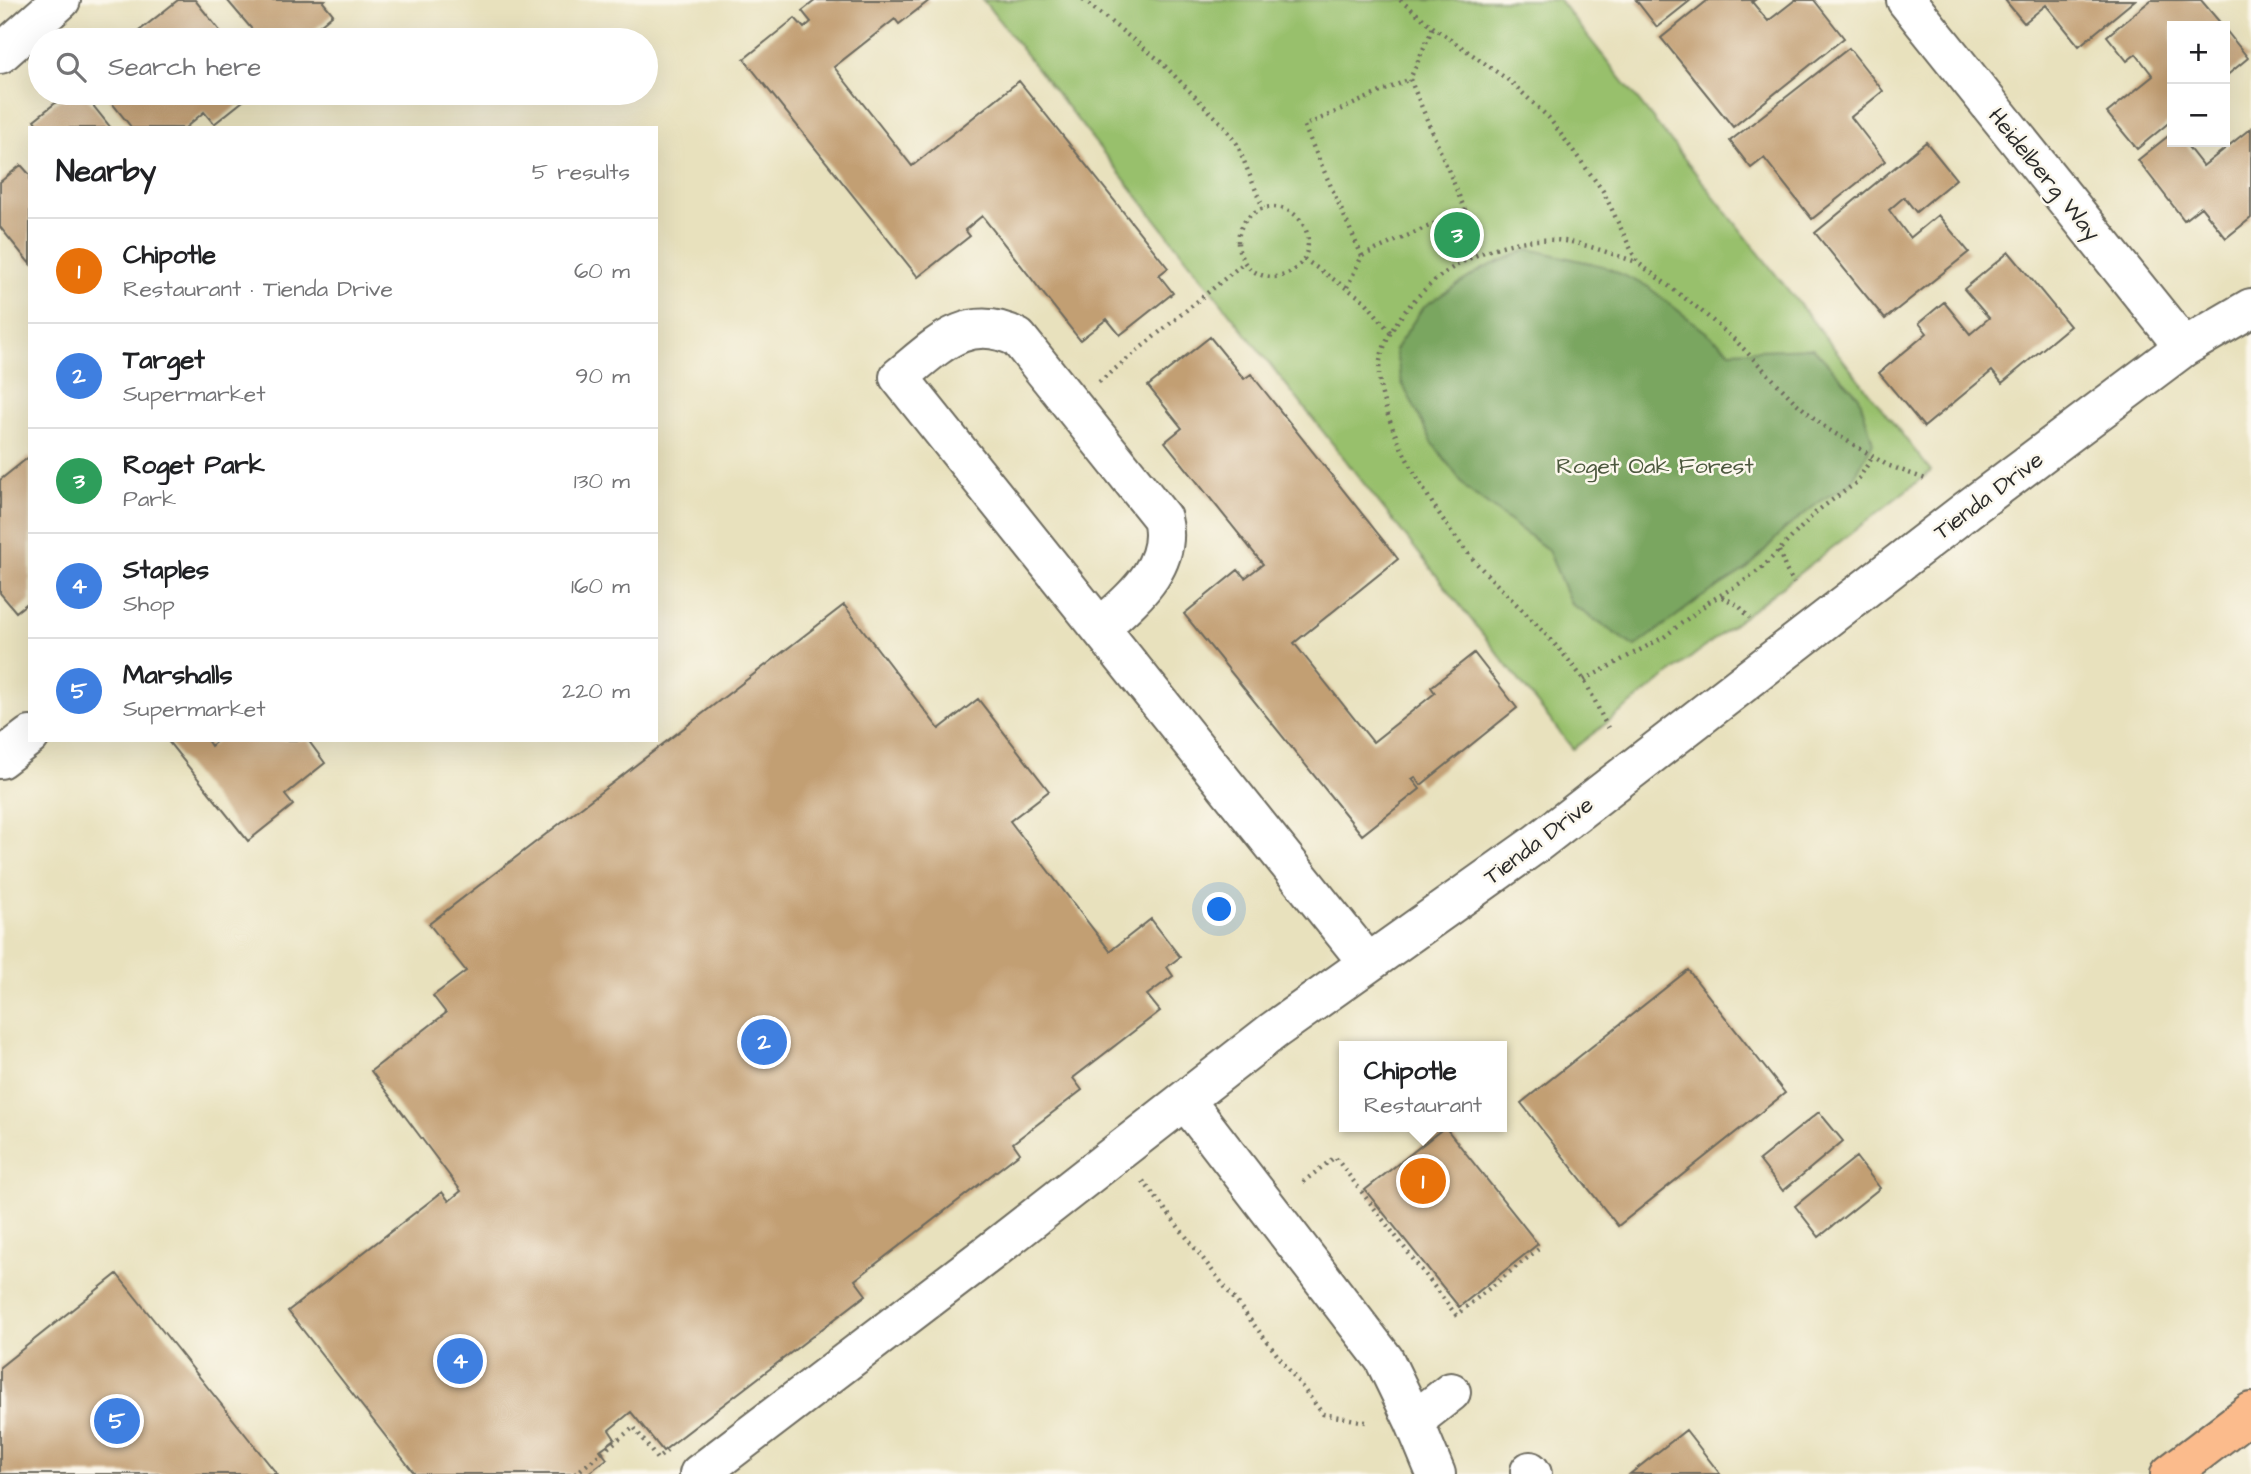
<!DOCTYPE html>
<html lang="en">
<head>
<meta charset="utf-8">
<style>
  :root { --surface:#fff; --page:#f6f6f6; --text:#202124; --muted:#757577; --line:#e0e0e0; --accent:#db2777 }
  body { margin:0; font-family:"Architects Daughter",sans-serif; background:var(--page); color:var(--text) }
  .controls { position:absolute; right:21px; top:21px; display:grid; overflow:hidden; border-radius:0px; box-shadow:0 7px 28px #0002 }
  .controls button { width:63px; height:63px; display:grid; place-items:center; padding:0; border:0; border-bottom:2px solid var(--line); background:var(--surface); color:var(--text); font:35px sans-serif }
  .you { position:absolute; left:1220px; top:910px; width:24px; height:24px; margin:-18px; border:5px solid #fff; border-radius:50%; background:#1a73e8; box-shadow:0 0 0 10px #1a73e833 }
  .badge { display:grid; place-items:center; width:46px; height:46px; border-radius:50%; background:var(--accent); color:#fff; font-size:23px; font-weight:700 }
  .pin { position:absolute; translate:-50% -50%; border:4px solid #fff; box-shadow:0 2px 7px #0006 }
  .popup { position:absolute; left:1339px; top:1041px; width:168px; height:91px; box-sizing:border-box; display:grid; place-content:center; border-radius:0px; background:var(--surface); filter:drop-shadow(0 2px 5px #0005); font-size:23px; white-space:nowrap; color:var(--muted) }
  .popup b { font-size:26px; color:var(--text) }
  .popup::after { content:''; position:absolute; left:50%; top:100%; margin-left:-14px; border:14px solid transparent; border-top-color:var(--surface) }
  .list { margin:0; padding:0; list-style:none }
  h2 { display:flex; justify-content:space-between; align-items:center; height:91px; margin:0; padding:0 28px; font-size:30px }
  h2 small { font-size:23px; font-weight:400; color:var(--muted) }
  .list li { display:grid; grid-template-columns:46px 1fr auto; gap:21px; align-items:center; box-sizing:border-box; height:105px; padding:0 28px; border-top:2px solid var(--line) }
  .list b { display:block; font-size:26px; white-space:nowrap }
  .list p { margin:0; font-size:23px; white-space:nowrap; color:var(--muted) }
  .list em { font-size:23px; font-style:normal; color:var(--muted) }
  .icon { flex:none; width:38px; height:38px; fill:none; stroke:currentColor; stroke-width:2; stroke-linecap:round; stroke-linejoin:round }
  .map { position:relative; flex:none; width:2251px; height:1474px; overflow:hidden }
  .search { position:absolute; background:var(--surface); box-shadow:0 7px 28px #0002; left:28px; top:28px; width:630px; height:77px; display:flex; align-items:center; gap:18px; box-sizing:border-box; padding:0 24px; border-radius:38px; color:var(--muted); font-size:26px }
  .panel { position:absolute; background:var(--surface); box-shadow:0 7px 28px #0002; left:28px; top:126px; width:630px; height:616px; border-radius:0px }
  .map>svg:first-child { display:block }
  .green { fill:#98c06c; stroke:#62764c; stroke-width:2 }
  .forest { fill:#7aa660; stroke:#526846; stroke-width:2 }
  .building { fill:#c29f73 }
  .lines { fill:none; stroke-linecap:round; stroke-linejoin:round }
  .minor-casing { stroke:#6d6b5e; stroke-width:42 }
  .major-casing { stroke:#6d6b5e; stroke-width:42 }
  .path { stroke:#6d6b5e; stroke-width:4.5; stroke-dasharray:2 5; stroke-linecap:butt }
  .minor { stroke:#fff; stroke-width:38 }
  .major { stroke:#fbbb8c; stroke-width:38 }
  .labels { text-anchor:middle; stroke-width:5; stroke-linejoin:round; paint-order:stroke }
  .street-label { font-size:23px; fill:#2b2b2b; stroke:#fbf7ec }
  .park-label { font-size:23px; fill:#4c583e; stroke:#fbf7ec }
</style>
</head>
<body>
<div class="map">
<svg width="2251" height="1474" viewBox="0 0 2251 1474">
  <rect width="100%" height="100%" fill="#fbf7ec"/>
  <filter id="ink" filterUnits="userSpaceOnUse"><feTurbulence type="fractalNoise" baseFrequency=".0143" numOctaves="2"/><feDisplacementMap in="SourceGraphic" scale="14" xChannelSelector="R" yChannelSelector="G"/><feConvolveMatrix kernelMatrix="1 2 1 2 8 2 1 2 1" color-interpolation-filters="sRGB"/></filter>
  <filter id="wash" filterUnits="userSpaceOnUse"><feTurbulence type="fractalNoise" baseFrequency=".00686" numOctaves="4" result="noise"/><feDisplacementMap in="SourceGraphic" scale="28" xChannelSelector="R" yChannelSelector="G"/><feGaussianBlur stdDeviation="1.57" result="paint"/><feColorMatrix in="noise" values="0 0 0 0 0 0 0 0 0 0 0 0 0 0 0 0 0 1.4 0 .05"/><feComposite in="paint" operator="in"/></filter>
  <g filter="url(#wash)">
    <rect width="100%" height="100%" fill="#e8e1bd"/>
    <path class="green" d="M983,0H1559L1931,471L1573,749Z"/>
    <path class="forest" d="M1529,249L1603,266L1647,286L1730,351L1813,348L1859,396L1873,443L1851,483L1822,500L1784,530L1748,568L1699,599L1635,647L1571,604L1548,550L1467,489L1433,444L1402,383L1395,350L1423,307L1482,269Z"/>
    <g id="blocks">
      <path class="building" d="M178,0H195L221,32L211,40H138L134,35Z
        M227,0H325L323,2L333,14L302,40H261Z
        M816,0H930L899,24L895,19L834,67L912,166L1019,81L1168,268L1159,275L1173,293L1120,335L1107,319L1080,340L982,216L965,230L970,236L918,277L744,59L795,18L804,28L811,22L802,11Z
        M1636,0H1691L1657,27Z
        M1708,0H1755L1752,2L1768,21L1795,0H1814L1844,38L1733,127L1661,38Z
        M2005,0H2135L2079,46L2046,5L2024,23Z
        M2151,0H2201L2223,26H2172V120L2137,149L2107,113L2153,76L2136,54L2127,61L2107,36Z
        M2225,29L2248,58L2225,77Z
        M1849,48L1883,91L1851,117L1885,161L1812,219L1764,158L1751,168L1730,141Z
        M68,93H83L111,128H40L34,120Z
        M104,93H245L248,97L214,124L204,112L185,128H132Z
        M2251,128V218L2226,238L2201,207L2184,220L2138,160L2172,133V142H2184L2203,166Z
        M1926,142L1956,179L1916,212L1904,197L1889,210L1910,238L1938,215L1969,252L1885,319L1815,233Z
        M21,165L30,175V264L0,227V182Z
        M2009,252L2070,326L2002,383L1992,371L1924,427L1879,373L1927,333L1919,323L1944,302L1970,334L1989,318L1964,289Z
        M1210,337L1244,379L1251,374L1398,559L1294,643L1373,742L1435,693L1431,687L1474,653L1517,708L1421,785L1415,777L1412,779L1420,789L1362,835L1184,614L1238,570L1245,578L1263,564L1165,442L1182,428L1148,386Z
        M30,456V601L16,612L0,593V480Z
        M844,605L939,729L978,699L1049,791L1010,821L1110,951L1151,919L1180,957L1167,967L1173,976L1147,995L1160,1011L1073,1078L1082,1090L1013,1143L1020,1153L855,1280L866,1295L663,1451L631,1412L609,1430L615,1439L600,1450L607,1459L587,1474H415L288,1311L442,1192L449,1201L461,1191L371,1071L446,1013L433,996L466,971L429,924Z
        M167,740H207L211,746L218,740H308L325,763L285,795L293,805L248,841Z
        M1688,970L1785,1093L1618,1226L1521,1103Z
        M1819,1112L1843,1141L1783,1191L1759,1160Z
        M1445,1127L1538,1244L1459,1307L1365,1190Z
        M1856,1157L1880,1188L1819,1237L1795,1206Z
        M117,1274L277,1474H0V1367Z
        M1686,1430L1720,1474H1630Z"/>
    </g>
  </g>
  <g filter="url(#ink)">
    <use href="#blocks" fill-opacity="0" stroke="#6d6b5e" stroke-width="2"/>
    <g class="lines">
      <g class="minor-casing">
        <path id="minor" d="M1906,0L2184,347
          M0,54L61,0
          M1101,627C1133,598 1174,566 1162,518L1018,338C968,311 936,347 899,377L1368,963
          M0,759L30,736
          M1185,1100L1384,1359L1414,1421L1436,1474
          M1414,1421L1451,1392
          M1530,1471L1532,1474
          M699,1474L989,1253L1273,1031L1537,843L1967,510L2184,347L2251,308"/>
      </g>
      <g class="major-casing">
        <path id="major" d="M2170,1474L2251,1412"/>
      </g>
      <path class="path" d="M1083,0L1159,60L1225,127L1237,144L1263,208
        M1400,0L1433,27L1511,82L1549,118L1603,191L1637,262L1699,309L1736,341L1795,402L1826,428L1887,465L1928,480
        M1238 242a35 35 0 1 1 70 0a35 35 0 1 1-70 0Z
        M1362,256L1304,126L1410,79
        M1304,259L1365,301L1391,333
        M1347,287L1362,256L1465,210L1410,79L1433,27
        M1099,382L1245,262
        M1779,551L1786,570L1794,583
        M1722,597L1738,605L1750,618
        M1584,680L1664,637L1709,602L1744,581L1762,568L1817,511L1856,483L1873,456
        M1608,728C1599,712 1592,691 1581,676C1551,636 1514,603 1480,567C1444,529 1370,415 1380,361C1386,331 1410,302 1432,283C1470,250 1528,232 1576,243C1597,248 1617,256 1637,262
        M1143,1181L1323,1414L1366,1422
        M1303,1182L1335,1157L1456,1315L1541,1247
        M575,1474L634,1427L657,1459L667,1451"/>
      <use href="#minor" class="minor"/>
      <use href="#major" class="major"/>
    </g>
  </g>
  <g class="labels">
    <g class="street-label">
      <text transform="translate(2045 174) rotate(51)" y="8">Heidelberg Way</text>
      <text transform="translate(1988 495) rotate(-37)" y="8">Tienda Drive</text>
      <text transform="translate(1538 840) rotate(-37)" y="8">Tienda Drive</text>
    </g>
    <g class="park-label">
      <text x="1655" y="473">Roget Oak Forest</text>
    </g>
  </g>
</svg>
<div class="controls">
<button>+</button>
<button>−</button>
</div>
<div class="you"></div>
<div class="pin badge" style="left:1423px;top:1181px;background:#e8710a">1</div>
<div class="popup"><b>Chipotle</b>Restaurant</div>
<div class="pin badge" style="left:764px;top:1042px;background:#3f7fe0">2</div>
<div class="pin badge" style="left:1457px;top:235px;background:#2e9e5b">3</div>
<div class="pin badge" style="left:460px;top:1361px;background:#3f7fe0">4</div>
<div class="pin badge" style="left:117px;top:1421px;background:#3f7fe0">5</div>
<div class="search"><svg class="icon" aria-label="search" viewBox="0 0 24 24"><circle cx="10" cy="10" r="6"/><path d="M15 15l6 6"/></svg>Search here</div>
<section class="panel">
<h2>Nearby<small>5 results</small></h2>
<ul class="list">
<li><span class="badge" style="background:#e8710a">1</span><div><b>Chipotle</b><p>Restaurant · Tienda Drive</p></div><em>60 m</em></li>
<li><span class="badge" style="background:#3f7fe0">2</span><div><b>Target</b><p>Supermarket</p></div><em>90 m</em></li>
<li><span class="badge" style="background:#2e9e5b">3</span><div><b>Roget Park</b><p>Park</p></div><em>130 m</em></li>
<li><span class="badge" style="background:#3f7fe0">4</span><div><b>Staples</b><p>Shop</p></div><em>160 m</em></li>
<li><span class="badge" style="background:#3f7fe0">5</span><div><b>Marshalls</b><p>Supermarket</p></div><em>220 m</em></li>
</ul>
</section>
</div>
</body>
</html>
